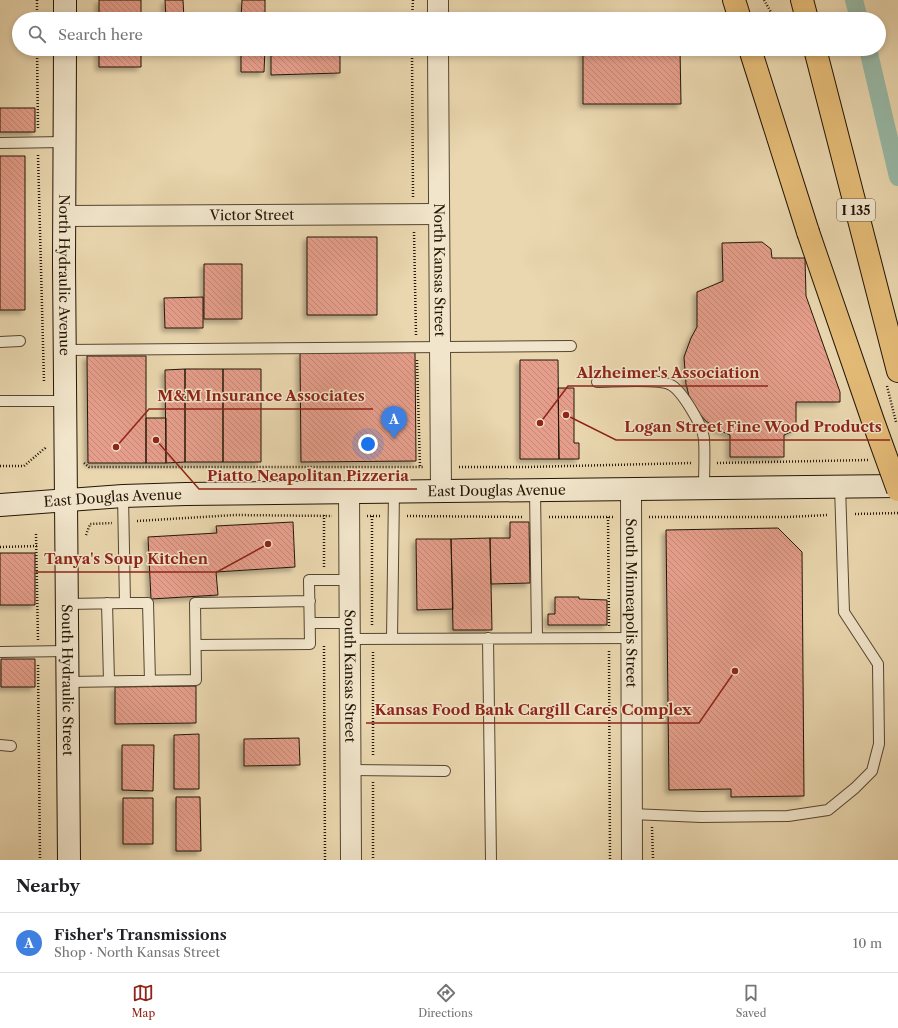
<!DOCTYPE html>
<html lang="en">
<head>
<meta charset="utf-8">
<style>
  :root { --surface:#fff; --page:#f6f6f6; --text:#202124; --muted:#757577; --line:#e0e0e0; --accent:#8f2418 }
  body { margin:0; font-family:"Libre Caslon Text",serif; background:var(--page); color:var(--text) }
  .you { position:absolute; left:368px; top:444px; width:14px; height:14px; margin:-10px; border:3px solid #fff; border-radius:50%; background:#1a73e8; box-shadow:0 0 0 6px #1a73e833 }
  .badge { display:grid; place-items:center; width:26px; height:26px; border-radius:50%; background:var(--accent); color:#fff; font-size:13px; font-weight:700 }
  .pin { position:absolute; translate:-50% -33px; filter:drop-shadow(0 1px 2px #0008) }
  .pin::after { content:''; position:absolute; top:21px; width:14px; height:12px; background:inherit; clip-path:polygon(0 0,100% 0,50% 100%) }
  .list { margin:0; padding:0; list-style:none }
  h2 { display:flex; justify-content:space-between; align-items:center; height:52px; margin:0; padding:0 16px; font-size:17px }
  h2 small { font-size:13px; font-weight:400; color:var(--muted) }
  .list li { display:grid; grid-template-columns:26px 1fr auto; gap:12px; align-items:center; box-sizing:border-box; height:60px; padding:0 16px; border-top:1px solid var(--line) }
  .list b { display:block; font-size:15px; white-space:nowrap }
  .list p { margin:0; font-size:13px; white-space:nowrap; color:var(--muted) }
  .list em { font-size:13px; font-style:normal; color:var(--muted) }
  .icon { flex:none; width:22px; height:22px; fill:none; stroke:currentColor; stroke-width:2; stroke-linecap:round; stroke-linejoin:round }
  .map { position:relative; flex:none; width:898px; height:860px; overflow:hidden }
  .search { position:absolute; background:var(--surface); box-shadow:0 2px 6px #0003; left:12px; right:12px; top:12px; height:44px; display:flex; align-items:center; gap:10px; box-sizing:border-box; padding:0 14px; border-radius:22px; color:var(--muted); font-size:15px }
  .sheet { height:112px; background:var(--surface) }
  nav { display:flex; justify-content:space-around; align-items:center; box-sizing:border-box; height:56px; border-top:1px solid var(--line); background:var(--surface); font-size:11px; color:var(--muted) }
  nav a { display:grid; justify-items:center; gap:2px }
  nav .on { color:var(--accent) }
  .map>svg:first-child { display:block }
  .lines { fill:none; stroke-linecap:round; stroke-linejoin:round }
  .canal { stroke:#98baa8; stroke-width:18 }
  .building { fill:url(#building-back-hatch); stroke:#231605; filter:url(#shadow) }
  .lane-casing { stroke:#554630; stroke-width:12 }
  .street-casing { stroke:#554630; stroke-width:22 }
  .secondary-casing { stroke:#231605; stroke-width:24 }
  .highway-casing { stroke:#231605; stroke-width:24 }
  .path { stroke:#231605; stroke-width:2.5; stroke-dasharray:1 2; stroke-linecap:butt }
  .lane { stroke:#f1e5cb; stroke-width:10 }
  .street { stroke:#f1e5cb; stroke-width:20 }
  .secondary { stroke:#f1e5cb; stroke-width:22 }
  .highway { stroke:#e5bc78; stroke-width:22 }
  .highway-bridge-casing { stroke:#231605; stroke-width:24; stroke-linecap:butt }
  .highway-bridge { stroke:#e5bc78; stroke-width:22 }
  .labels { text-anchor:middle; stroke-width:3; stroke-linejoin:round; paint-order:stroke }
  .shield { fill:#f1e5cb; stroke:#615440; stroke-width:1 }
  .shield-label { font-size:13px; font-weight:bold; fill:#231605 }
  .street-label { font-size:14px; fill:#231605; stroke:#f1e5cb }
  .leader { fill:none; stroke:#8f2418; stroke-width:1.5 }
  .callout-dot { fill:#8f2418; stroke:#f1e5cb; stroke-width:1.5 }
  .callout-label { font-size:15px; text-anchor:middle; font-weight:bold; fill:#8f2418; stroke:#f1e5cb; stroke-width:3; stroke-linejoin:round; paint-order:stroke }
</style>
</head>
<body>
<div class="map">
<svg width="898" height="860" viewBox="0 0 898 860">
  <defs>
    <pattern id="building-back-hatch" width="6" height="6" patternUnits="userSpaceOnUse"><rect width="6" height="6" fill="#e59e8b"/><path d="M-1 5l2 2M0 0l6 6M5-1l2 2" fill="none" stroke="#c48776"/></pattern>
    <filter id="shadow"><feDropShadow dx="-3.5" dy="3.5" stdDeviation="2" flood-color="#0004"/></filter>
  </defs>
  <rect width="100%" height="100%" fill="#ead7af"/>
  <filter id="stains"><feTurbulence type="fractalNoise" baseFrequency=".005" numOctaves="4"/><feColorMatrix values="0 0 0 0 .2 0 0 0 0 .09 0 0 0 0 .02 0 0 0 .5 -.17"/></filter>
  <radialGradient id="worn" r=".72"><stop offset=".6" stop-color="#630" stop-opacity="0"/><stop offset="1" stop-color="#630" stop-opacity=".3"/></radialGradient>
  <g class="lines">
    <path class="canal" d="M854,0L859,19
      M868,49L898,177"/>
  </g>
  <path class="building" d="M99,0H141V19H99Z
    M165,0H183L184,19H166Z
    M242,0H265V19H241Z
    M99,49H141V67H99Z
    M241,49H265L264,72H241Z
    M271,49H340V73L271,75Z
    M583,49H680L681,104H583Z
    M0,108H35V132H0Z
    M0,156H25V310H0Z
    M307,237H377V315H307Z
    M762,242L771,249L772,258H805L806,296L840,392V402H796V427L793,431L784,435V457H730V435L719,430L706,421L698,412L689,396L686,384L684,357L691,338L697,327V292L723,281L722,243Z
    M204,264H242V319H204Z
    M203,297V328H165L164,298Z
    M415,352L416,461L301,462L300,353Z
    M87,356H146V463H88Z
    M520,360H558L559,459H520Z
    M185,369V462L166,463L165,370Z
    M185,369H223V462H185Z
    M223,369H261V462H223Z
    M558,388H574V443H579V459H559Z
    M146,418H166V463H146Z
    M293,522L295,567L216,572L218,595L151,599L148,537L217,533L216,526Z
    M510,522H529L530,583L491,584L490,538H510Z
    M778,528L802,552L804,796L731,797V789L669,790L666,530Z
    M490,538L492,630H453L451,539Z
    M416,539H451L453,609L417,610Z
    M0,553H35V605H0Z
    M555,597H579V599L607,600V625H548V614H555Z
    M1,659H35V687H1Z
    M196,686V723L115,724V687Z
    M199,734V789H174V735Z
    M299,738L300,765L244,766V739Z
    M122,745H154L153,791L122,790Z
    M176,797H200L201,851H176Z
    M123,798H153V844H123Z"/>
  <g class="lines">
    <g class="lane-casing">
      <path id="lane" d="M0,143L64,142
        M0,342L20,341
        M65,350L571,346
        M597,382C613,382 659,378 671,385C682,391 703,426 704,439C705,455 704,472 704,488
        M0,401H65
        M535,490L537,638
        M107,603L109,681
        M125,603H148L150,681
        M67,604L125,603L123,496
        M310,623H350
        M488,638L491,860
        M350,639L632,638
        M392,639L394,492
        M196,645L310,644L309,580H350
        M0,652L67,651
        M68,682L196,680L195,603L310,601
        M0,745L11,746
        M351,770L445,771
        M632,814L701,817L788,816L828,810L855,788L872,771L879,744L878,664L844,612L840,486"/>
    </g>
    <g class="street-casing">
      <g id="street">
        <path d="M438,0V19"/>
        <path id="s1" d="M438,49L441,491"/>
        <path id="s2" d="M64,216L439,214"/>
        <path id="s3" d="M631,489L632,860"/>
        <path id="s4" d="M349,493L351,860"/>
      </g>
    </g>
    <g class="secondary-casing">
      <g id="secondary">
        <path d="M65,19V0"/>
        <path id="s5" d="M65,49L64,263L69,860"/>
        <path id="s6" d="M0,505L123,496L186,494L898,486"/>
      </g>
    </g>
    <g class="highway-casing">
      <path id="highway" d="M734,0L740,19
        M802,0L807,19
        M750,49L808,232
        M815,49L898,371"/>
    </g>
    <path class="path" d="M37,0V19
      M764,0L775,19
      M412,19L413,0
      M37,49L38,130
      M412,49L413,197
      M38,155L44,382
      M414,232L416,335
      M417,360L420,467
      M887,386L896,422
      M84,463L89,467H424
      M717,463L868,460
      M0,466H24L45,448V447
      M459,467H528L692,463
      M855,514L898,513
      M324,515V567
      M367,516H382
      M372,516V625
      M407,516L524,517
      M549,517H614
      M608,517L609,626
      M649,517H788L828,515
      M137,521L235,515L332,516
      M36,534L38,640
      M86,535L90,524L112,523
      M0,547L37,546
      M324,646L325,860
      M609,651L610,860
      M373,652V757
      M38,665L40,860
      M373,782V860
      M652,827L653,860"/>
    <use href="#lane" class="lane"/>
    <use href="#street" class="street"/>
    <use href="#secondary" class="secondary"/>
    <use href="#highway" class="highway"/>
    <g class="highway-bridge-casing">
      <path id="highway-bridge" d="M808,232L873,421L898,490"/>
    </g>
    <use href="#highway-bridge" class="highway-bridge"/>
  </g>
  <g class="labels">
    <rect class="shield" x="837" y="199" width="38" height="22" rx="3"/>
    <g class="shield-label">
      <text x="856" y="215">I 135</text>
    </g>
    <g class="street-label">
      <text dy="5" stroke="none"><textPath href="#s2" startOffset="188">Victor Street</textPath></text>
      <text dy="5" stroke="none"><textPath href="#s1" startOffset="221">North Kansas Street</textPath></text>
      <text dy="5" stroke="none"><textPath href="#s5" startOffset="226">North Hydraulic Avenue</textPath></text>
      <text dy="5" stroke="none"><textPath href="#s6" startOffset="497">East Douglas Avenue</textPath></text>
      <text dy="5" stroke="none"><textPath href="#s6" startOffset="113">East Douglas Avenue</textPath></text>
      <text dy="5" stroke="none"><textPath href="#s3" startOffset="114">South Minneapolis Street</textPath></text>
      <text dy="5" stroke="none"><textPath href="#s4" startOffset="183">South Kansas Street</textPath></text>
      <text dy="5" stroke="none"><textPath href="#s5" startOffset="631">South Hydraulic Street</textPath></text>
    </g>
  </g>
  <path class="leader" d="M540 423L568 386H768M116 447L149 409H373M566 415L616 440H890M156 440L199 489H417M268 544L217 572H36M735 671L699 723H366"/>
  <g class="callout-dot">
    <circle cx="540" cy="423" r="4"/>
    <circle cx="116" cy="447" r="4"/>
    <circle cx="566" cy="415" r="4"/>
    <circle cx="156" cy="440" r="4"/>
    <circle cx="268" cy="544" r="4"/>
    <circle cx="735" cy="671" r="4"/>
  </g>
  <g class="callout-label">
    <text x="668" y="378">Alzheimer's Association</text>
    <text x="261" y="401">M&amp;M Insurance Associates</text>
    <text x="753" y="432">Logan Street Fine Wood Products</text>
    <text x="308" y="481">Piatto Neapolitan Pizzeria</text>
    <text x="126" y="564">Tanya's Soup Kitchen</text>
    <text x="533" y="715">Kansas Food Bank Cargill Cares Complex</text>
  </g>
  <rect width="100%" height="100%" filter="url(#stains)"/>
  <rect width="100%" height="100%" fill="url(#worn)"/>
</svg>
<div class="you"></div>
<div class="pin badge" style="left:394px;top:439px;background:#3f7fe0">A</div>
<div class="search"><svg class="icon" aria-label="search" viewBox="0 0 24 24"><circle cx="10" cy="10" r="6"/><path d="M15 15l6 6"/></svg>Search here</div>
</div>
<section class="sheet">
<h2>Nearby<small></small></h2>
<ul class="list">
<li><span class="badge" style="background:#3f7fe0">A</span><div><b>Fisher's Transmissions</b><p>Shop · North Kansas Street</p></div><em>10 m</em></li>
</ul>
</section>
<nav>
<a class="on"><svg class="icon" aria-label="map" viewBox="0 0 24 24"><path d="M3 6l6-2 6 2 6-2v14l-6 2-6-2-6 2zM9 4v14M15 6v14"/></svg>Map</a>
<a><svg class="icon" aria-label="directions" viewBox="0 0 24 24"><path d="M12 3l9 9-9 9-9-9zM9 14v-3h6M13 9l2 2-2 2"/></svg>Directions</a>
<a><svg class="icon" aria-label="saved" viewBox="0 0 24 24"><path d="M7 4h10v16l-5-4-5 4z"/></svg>Saved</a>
</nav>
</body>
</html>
